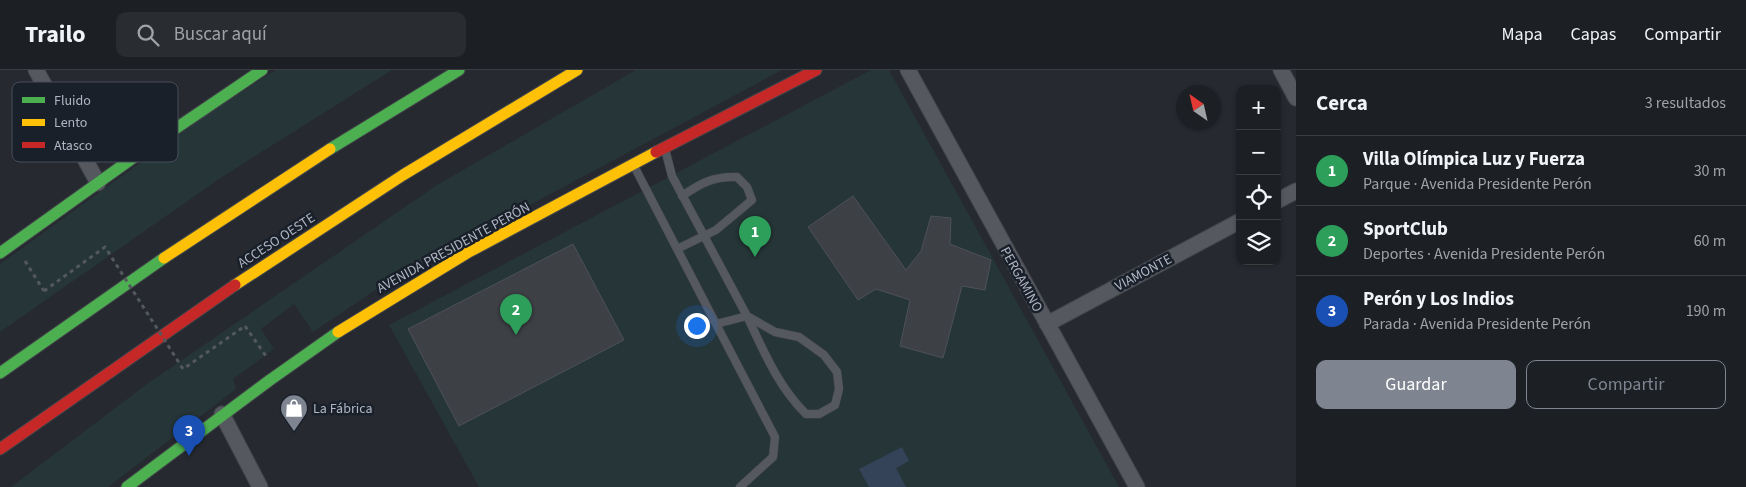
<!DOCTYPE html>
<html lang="es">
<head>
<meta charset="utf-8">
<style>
  :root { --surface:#1c2024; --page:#292d31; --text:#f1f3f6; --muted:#a0a3a6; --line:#3a3e41; --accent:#7e8590 }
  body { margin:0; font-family:"Source Sans 3",sans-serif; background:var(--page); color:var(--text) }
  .controls { position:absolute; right:15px; top:15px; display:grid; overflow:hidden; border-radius:10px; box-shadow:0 1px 4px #0004 }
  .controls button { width:45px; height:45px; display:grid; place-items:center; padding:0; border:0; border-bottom:1px solid var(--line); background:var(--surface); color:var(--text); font:25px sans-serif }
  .compass { position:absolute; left:1176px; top:15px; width:45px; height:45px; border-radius:50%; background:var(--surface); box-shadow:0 1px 4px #0004; rotate:326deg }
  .you { position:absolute; left:696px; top:255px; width:18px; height:18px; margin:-12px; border:4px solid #fff; border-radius:50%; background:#1a73e8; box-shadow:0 0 0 8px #1a73e833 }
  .badge { display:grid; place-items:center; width:32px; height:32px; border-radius:50%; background:var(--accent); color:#fff; font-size:16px; font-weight:700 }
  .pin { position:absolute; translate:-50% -41px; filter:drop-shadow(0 1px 2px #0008) }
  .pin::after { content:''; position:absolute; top:26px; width:18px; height:15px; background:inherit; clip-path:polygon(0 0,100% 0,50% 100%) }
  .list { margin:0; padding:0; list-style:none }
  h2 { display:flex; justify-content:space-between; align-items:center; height:65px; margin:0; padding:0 20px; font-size:21px }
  h2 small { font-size:16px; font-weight:400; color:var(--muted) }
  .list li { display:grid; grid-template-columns:32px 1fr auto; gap:15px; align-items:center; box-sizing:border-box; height:70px; padding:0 20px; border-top:1px solid var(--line) }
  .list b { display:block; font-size:19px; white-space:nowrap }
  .list p { margin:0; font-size:16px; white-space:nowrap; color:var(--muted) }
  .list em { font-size:16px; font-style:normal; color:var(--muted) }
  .actions { display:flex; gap:10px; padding:15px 20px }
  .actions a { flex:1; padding:11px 0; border:1px solid var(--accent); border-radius:10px; text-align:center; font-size:18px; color:var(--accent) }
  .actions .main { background:var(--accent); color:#fff }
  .icon { flex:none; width:28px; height:28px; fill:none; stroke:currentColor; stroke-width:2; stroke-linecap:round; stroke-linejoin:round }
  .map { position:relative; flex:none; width:1296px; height:417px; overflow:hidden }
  header { display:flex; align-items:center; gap:30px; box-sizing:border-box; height:70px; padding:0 25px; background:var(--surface); border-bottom:1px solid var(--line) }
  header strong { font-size:24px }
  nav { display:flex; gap:28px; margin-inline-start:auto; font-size:18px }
  .search { width:350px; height:45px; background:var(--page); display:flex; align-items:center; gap:12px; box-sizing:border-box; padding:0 18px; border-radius:10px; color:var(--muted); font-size:19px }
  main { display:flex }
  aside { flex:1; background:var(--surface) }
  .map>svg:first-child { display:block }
  .green { fill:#263537 }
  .water { fill:#354359 }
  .building { fill:#3d4045; stroke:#4d5159 }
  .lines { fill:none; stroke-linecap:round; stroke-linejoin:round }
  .lane-casing { stroke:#43464b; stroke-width:9 }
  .street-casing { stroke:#43464b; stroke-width:17 }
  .fast-casing { stroke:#43464b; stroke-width:13 }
  .slow-casing { stroke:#43464b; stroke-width:13 }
  .jam-casing { stroke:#43464b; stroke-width:13 }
  .path { stroke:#53585d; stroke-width:3; stroke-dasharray:4 4; stroke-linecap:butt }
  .lane { stroke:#55585f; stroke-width:8 }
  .street { stroke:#55585f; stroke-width:15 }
  .fast { stroke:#4caf50; stroke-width:11 }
  .slow { stroke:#ffc107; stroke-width:11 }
  .jam { stroke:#c62828; stroke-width:11 }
  .path-bridge { stroke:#53585d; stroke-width:3; stroke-dasharray:4 4; stroke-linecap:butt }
  .labels { text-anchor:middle; stroke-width:5; stroke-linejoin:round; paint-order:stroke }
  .street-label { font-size:14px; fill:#aeb6c3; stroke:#1a202a }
  .poi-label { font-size:14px; fill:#aeb6c3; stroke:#1a202a; text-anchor:start }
  .key { fill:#1a202a; stroke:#464d58; stroke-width:1 }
  .key-label { font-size:14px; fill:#aeb6c3 }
</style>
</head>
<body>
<header>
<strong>Trailo</strong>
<div class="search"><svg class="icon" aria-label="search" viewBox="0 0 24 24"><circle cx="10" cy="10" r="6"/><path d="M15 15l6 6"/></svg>Buscar aquí</div>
<nav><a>Mapa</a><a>Capas</a><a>Compartir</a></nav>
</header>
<main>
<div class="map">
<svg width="1296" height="417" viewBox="0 0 1296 417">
  <rect width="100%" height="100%" fill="#262a30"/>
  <path class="green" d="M276,0H392L222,107L0,262V194L209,43Z
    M636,0H782L392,209L313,262L294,234L261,259L274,279L233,309L236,319L108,417H11L147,314L437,115Z
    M871,0H889L1119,417H479L389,255Z"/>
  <path class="water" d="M902,377L909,391L896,398L906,417H869L859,399Z"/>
  <path class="building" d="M853,126L906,200L921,181L931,146L951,148L950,174L991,190L985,220L962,216L943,288L900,276L910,230L876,219L858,230L808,157Z
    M573,174L624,270L459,356L408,259Z"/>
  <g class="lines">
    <g class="lane-casing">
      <path id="lane" d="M634,96L716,254L747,246C764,282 778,316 806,344H819L835,335L839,319L837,302L824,285L799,267L775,262L747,246L672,106L665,79
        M677,179L716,160L752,130L747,117L737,107C714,106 701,113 682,126
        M716,254L775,367L773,387L740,417"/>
    </g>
    <g class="street-casing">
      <path id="street" d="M36,0L98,113
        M908,0L1137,417
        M1281,0L1296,28
        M1277,131L1296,121
        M1047,254L1240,151
        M222,344L260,417"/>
    </g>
    <g class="fast-casing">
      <path id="fast" d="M330,79L459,0
        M0,183L144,80L262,0
        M0,303L164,188
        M127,417L270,310L338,262"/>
    </g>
    <g class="slow-casing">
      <path id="slow" d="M164,188L330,79
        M235,215L403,105L577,0
        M338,262L467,183L656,82"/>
    </g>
    <g class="jam-casing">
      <path id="jam" d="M656,82L816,0
        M0,379L235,215"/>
    </g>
    <path class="path" d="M25,191L44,221
      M245,256L268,289"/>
    <use href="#lane" class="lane"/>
    <use href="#street" class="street"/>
    <use href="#fast" class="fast"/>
    <use href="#slow" class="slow"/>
    <use href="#jam" class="jam"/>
    <path class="path-bridge" d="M44,221L105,177L183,299L245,256"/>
  </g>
  <defs>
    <g id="shop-pin" transform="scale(1.4375)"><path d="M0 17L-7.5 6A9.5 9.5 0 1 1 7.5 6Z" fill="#7e8590" stroke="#1a202a"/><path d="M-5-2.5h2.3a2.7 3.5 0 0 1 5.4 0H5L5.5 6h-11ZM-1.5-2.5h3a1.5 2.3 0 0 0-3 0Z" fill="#fff"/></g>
  </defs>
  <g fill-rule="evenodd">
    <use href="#shop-pin" x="294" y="338"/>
  </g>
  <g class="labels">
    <g class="street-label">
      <text transform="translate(276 170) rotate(-33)" y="5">ACCESO OESTE</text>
      <text transform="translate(453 177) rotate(-29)" y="5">AVENIDA PRESIDENTE PERÓN</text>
      <text transform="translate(1143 202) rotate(-28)" y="5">VIAMONTE</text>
      <text transform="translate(1022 209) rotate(61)" y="5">PERGAMINO</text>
    </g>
    <g class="poi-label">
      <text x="313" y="343">La Fábrica</text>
    </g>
  </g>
  <rect x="12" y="12" width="166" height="80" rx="8" class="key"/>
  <rect x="22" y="27" width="23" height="6" fill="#4caf50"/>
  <rect x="22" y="49" width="23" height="7" fill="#ffc107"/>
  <rect x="22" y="72" width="23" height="6" fill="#c62828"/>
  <g class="key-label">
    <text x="54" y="35">Fluido</text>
    <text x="54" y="57">Lento</text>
    <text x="54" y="80">Atasco</text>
  </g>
</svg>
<div class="controls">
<button>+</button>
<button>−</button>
<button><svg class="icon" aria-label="locate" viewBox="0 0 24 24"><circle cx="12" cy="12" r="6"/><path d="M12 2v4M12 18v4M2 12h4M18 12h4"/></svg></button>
<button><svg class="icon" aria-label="layers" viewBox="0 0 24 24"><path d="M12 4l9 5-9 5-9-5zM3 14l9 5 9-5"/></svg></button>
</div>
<svg class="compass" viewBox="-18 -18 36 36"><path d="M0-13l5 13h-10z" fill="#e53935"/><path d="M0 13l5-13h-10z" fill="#a0a3a6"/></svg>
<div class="you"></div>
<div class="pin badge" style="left:755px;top:187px;background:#2e9e5b">1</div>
<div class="pin badge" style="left:516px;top:265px;background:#2e9e5b">2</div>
<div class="pin badge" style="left:189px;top:386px;background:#1a4fb4">3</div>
</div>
<aside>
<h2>Cerca<small>3 resultados</small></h2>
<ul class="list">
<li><span class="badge" style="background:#2e9e5b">1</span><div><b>Villa Olímpica Luz y Fuerza</b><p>Parque · Avenida Presidente Perón</p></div><em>30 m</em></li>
<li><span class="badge" style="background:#2e9e5b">2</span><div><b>SportClub</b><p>Deportes · Avenida Presidente Perón</p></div><em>60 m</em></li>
<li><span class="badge" style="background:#1a4fb4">3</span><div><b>Perón y Los Indios</b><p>Parada · Avenida Presidente Perón</p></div><em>190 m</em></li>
</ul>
<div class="actions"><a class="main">Guardar</a><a>Compartir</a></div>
</aside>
</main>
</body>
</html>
